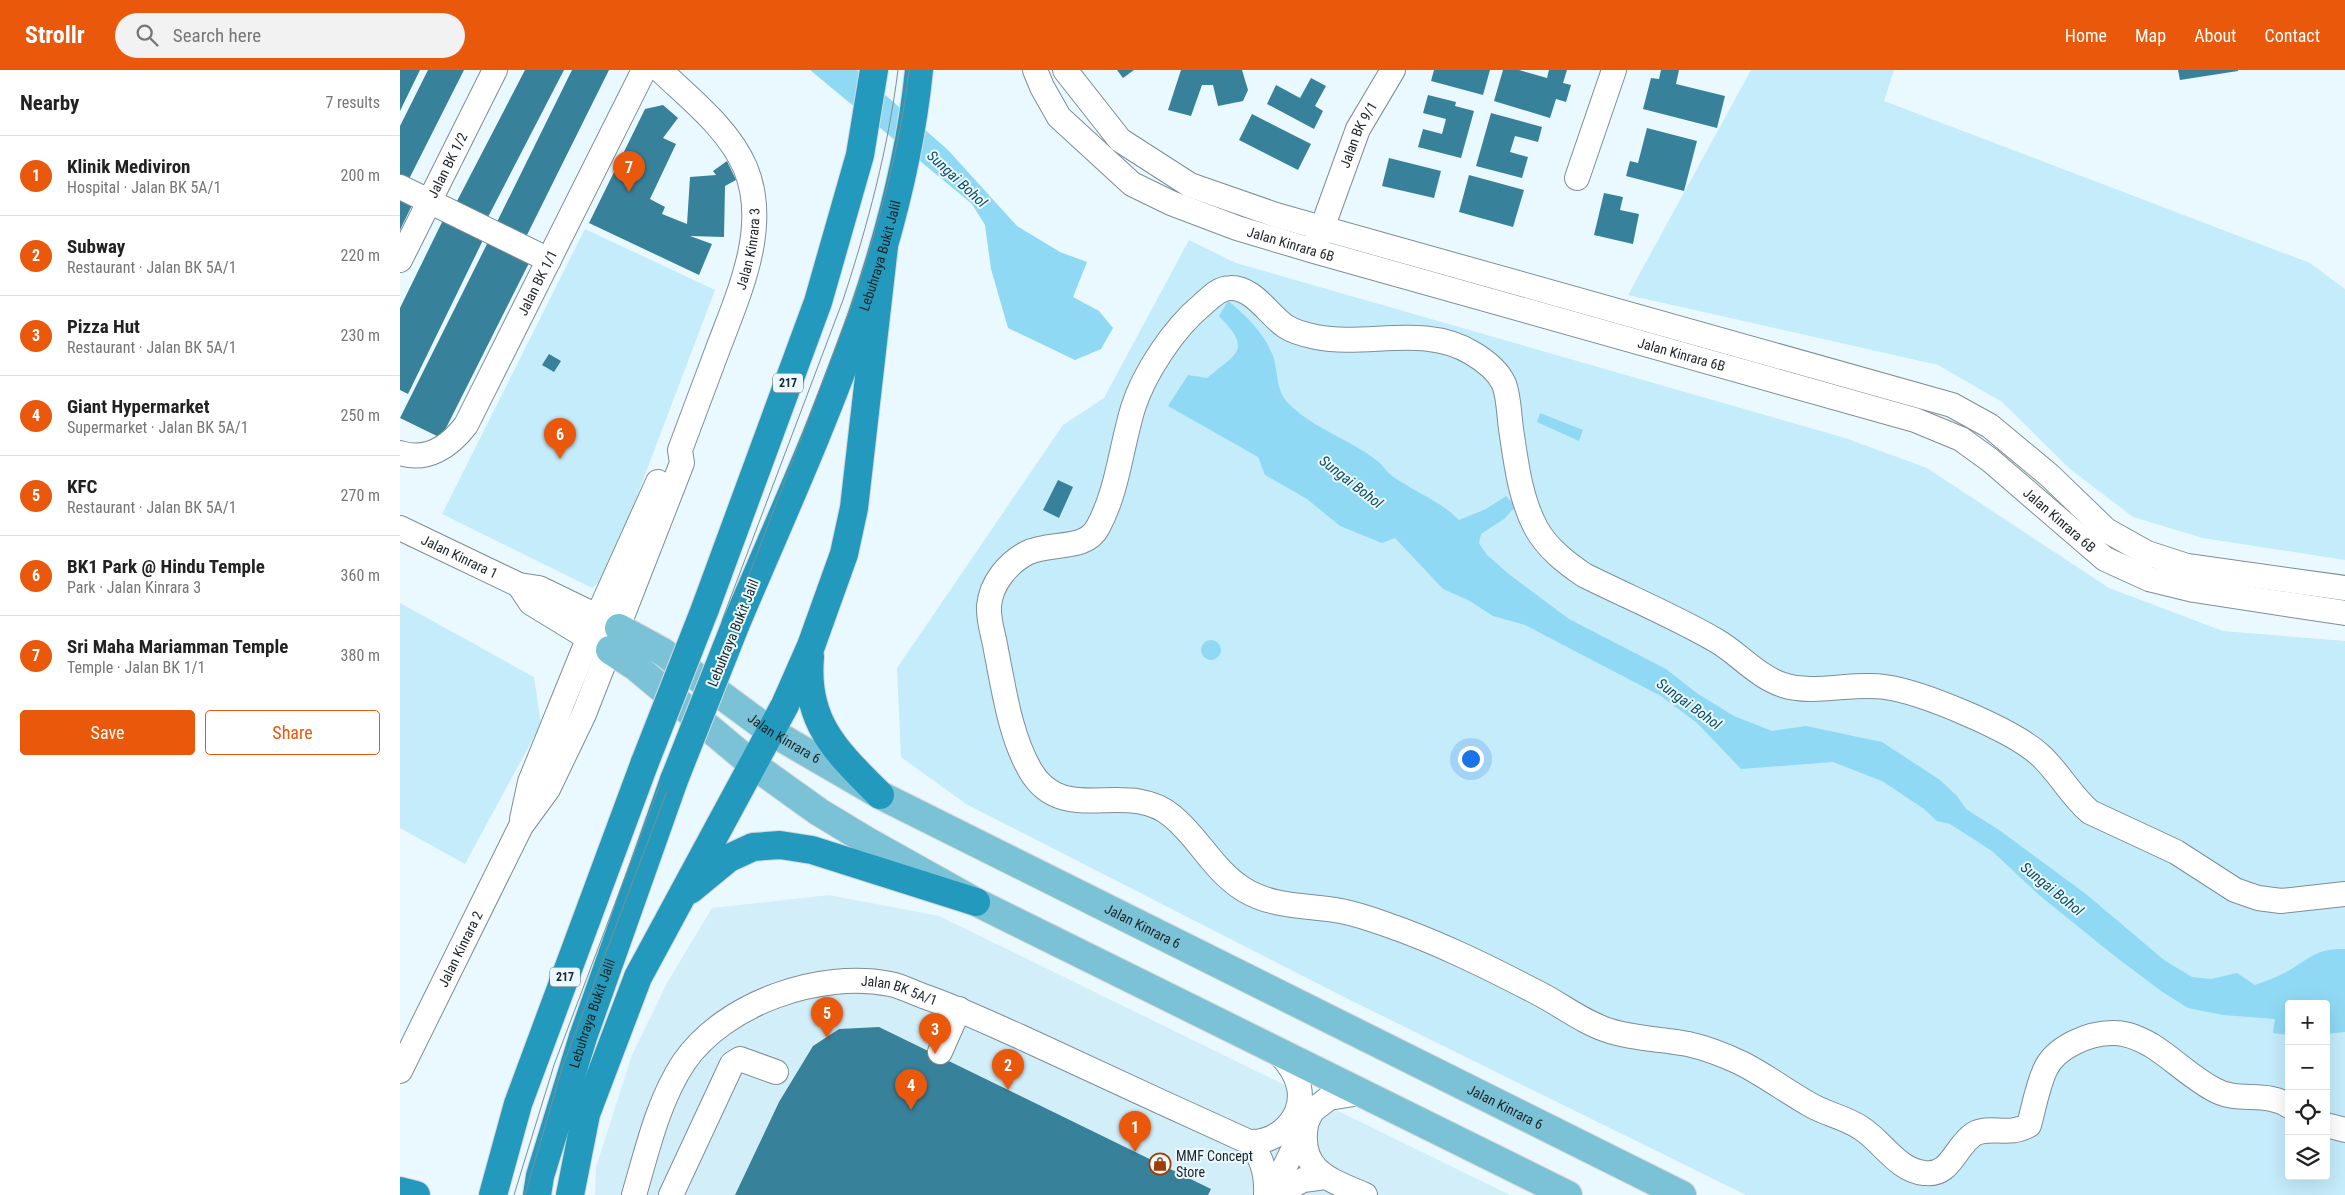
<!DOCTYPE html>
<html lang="en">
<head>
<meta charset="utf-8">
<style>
  :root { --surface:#fff; --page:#f2f2f2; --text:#222; --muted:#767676; --line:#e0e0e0; --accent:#ea580c }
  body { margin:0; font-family:"Roboto Condensed",sans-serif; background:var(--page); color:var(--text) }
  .controls { position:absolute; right:15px; bottom:15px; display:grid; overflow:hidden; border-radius:5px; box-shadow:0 5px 20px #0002 }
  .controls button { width:45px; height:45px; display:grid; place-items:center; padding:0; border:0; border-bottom:1px solid var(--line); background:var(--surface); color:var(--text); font:25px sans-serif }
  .you { position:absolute; left:1070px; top:688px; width:18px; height:18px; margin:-12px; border:4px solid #fff; border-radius:50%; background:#1a73e8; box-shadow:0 0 0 8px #1a73e833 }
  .badge { display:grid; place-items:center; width:32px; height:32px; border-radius:50%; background:var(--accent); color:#fff; font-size:16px; font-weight:700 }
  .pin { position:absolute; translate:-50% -41px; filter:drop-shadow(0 1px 2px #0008) }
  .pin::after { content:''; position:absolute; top:26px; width:18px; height:15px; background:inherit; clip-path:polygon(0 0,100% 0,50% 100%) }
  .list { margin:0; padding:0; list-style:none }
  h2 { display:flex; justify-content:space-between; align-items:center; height:65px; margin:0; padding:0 20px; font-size:21px }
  h2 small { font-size:16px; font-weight:400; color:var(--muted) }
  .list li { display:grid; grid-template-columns:32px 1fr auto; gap:15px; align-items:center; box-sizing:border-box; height:80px; padding:0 20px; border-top:1px solid var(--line) }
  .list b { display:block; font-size:19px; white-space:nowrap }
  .list p { margin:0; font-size:16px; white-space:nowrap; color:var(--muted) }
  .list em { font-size:16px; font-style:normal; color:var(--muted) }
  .actions { display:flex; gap:10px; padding:15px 20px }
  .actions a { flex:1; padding:11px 0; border:1px solid var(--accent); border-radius:5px; text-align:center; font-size:18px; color:var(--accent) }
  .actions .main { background:var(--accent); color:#fff }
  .icon { flex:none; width:28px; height:28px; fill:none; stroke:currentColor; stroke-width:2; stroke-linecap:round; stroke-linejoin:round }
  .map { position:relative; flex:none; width:1945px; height:1125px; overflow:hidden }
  header { display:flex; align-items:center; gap:30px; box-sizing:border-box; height:70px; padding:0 25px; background:var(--accent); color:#fff }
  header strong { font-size:24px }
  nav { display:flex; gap:28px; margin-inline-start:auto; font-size:18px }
  .search { width:350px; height:45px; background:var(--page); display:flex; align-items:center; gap:12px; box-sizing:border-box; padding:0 18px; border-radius:28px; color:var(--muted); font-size:19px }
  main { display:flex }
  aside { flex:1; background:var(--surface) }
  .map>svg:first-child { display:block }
  .built { fill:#d2eef9 }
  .green { fill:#c5ecfb; fill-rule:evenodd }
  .water { fill:#90d9f4 }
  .building { fill:#38819a }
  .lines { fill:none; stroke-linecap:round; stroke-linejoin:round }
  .minor-casing { stroke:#7d8e95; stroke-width:26 }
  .major-casing { stroke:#d6d8d8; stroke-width:30 }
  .highway-casing { stroke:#d6d8d8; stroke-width:30 }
  .minor { stroke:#fff; stroke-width:24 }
  .major { stroke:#7bc2d7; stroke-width:28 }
  .highway { stroke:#239abd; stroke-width:28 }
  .tram { stroke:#818d91; stroke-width:1 }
  .highway-bridge-casing { stroke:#d6d8d8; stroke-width:30; stroke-linecap:butt }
  .highway-bridge { stroke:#239abd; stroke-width:28 }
  .labels { text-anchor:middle; stroke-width:4; stroke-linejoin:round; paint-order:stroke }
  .shield { fill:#e9f9ff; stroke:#5a6468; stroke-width:1 }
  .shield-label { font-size:12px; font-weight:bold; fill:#1d2427 }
  .street-label { font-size:14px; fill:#1d2427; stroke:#e9f9ff }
  .poi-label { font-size:14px; fill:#1d2427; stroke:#e9f9ff; text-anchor:start }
  .water-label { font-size:15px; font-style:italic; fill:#124f62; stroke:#e9f9ff }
</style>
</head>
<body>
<header>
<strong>Strollr</strong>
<div class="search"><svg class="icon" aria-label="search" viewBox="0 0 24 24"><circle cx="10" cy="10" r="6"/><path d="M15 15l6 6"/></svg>Search here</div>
<nav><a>Home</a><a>Map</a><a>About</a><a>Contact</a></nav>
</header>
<main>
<aside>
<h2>Nearby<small>7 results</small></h2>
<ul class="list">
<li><span class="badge">1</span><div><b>Klinik Mediviron</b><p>Hospital · Jalan BK 5A/1</p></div><em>200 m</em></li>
<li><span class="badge">2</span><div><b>Subway</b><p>Restaurant · Jalan BK 5A/1</p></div><em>220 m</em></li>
<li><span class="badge">3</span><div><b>Pizza Hut</b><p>Restaurant · Jalan BK 5A/1</p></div><em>230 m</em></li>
<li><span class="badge">4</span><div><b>Giant Hypermarket</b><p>Supermarket · Jalan BK 5A/1</p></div><em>250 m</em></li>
<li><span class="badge">5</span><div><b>KFC</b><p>Restaurant · Jalan BK 5A/1</p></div><em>270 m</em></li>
<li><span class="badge">6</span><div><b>BK1 Park @ Hindu Temple</b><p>Park · Jalan Kinrara 3</p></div><em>360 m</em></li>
<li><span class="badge">7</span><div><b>Sri Maha Mariamman Temple</b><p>Temple · Jalan BK 1/1</p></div><em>380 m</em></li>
</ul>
<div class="actions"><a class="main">Save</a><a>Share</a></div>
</aside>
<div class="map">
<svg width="1945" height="1125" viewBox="0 0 1945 1125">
  <rect width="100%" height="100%" fill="#e9f9ff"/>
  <path class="built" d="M429,825L539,846L1110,1125H195L196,1097L232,985L267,913L312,838Z"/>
  <path class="green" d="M1351,0H1494L1484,31L1910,193L1945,219V490L1803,468L1733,447L1670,399L1602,332L1538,295L1228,225Z
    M185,159L315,220L212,492L205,507L192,518L42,444Z
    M789,170L836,193L1445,368L1527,398L1709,518L1823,561L1945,571V1125H1346L946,928L566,734L501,687L497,598L663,355L704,328ZM1889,934H1926V1106H1889Z
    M0,533L134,607L141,654L65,794L0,758Z"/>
  <path class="water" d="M410,0H457L548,80L617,156L660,182L687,192L673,227L699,241L713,258L701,279L675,290L608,258L591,199L585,155L572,134Z
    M828,231C846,245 865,264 873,286C879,304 875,321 890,335C915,359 949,369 976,390C983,395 988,404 995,408C1017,423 1040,431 1059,450L1086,439L1106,426L1116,436L1104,449L1081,464L1079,473L1087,485L1110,505L1169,549L1266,599L1298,624L1334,646L1372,661L1406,656L1482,672L1540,710L1557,726L1566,739L1599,760L1686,824L1764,890L1792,907L1811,909L1837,903L1855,915C1866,911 1877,907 1888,901C1912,887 1915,879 1945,879V962L1926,964V934H1889V965L1873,963L1875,949L1823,945L1788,938L1761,921L1712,884L1639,825L1592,781L1550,754L1537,751L1524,739L1482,711L1433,692L1341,699L1297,653L1261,626L1125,555L1093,546L1068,530L1043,519L995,468L982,473L940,456L907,429L865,405L858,387L768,336L788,305L807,308C838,282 852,280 819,246Z
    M1140,343L1183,360L1179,371L1137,352Z
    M801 580a10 10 0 1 1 20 0a10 10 0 1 1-20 0Z"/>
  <path class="building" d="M0,0H20L0,41Z
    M28,0H64L6,115L0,112V56Z
    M125,0H164L87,149L56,133Z
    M172,0H209L124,171L95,156Z
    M717,0H734L723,8Z
    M781,0H842L848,20L843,31L818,36L813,15H802L791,46L768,40Z
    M1034,0H1090L1083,25L1031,11Z
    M1103,0H1119L1147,8L1149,0H1167L1163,13L1171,15L1166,32L1156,29L1150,48L1094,31Z
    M1261,0H1279L1276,14L1325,26L1317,58L1243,39L1251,8L1259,9Z
    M1778,0H1838V1L1780,10Z
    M911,8L926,16L915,36L923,41L914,59L867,34L876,15L900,28Z
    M1028,25L1056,32L1055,36L1074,41L1061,88L1018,77L1023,59L1042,64L1046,49L1023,43Z
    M263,35L278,48L263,68L276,74L250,129L265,137L262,144L287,154L290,107L316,105L313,101L327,91L336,110L325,116L324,167L290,166L312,174L299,205L189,153L245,39Z
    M1091,43L1142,57L1138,72L1115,66L1110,82L1128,87L1122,108L1076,96Z
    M852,44L911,74L898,100L839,70Z
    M1247,58L1297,71L1284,121L1226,106L1230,91L1238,93Z
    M989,88L1041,101L1034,128L982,116Z
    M1069,105L1124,120L1113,157L1059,142Z
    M1204,123L1223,127L1220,140L1239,144L1233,174L1194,165Z
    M0,124L14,131L0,160Z
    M45,146L85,166L8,324L0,320V238Z
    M90,168L131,189L41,368L0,348Z
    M149,284L161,291L154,302L142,295Z
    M658,410L673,417L659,448L643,440Z
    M479,957L811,1119L808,1125H335L379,1032L413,976L439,959Z"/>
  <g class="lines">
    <g class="minor-casing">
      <g id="minor">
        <path id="s1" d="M635,0L642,17L659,47L732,114L771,133L837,158L914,181L1515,350L1561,369L1590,390L1705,489L1749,509L1794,520L1945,543"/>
        <path d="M665,0L720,70L790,115L876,145L922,158L1552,335L1590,356L1649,405L1706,460L1747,483L1787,496L1945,518"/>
        <path d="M1177,108L1214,0"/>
        <path d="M0,117L149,190"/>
        <path id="s2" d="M917,172L958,59L993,0"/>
        <path id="s3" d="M0,190L95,0"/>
        <path id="s4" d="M0,383C27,392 50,376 66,355L244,0"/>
        <path id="s5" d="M0,458L119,515L139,518L211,553"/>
        <path d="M119,515L131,533L203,577"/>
        <path d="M122,749L130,712L198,545L258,412"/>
        <path d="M540,982L559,939"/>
        <path id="s6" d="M0,1001L121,756L148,719L184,644L282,393L280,380C292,348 304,316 316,284C337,227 371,158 345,97C328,58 290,29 260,0"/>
        <path d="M1889,1036C1865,1020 1838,1034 1813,1019C1791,1007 1772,988 1751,975C1740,969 1728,963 1715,963C1690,962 1655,977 1645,1000C1637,1018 1634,1037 1629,1055C1609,1067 1590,1055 1574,1064C1555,1076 1551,1107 1524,1103C1497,1100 1482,1071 1461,1058C1445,1047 1425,1044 1409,1034C1386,1021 1365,1005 1341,993C1324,985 1306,978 1288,974C1262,969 1235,969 1210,961C1184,953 1163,936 1140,924C1090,898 1038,872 985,854C971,849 956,844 941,841C908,835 873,838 843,819C813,800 799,768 772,746C727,708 663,758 630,700C610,665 604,620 596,580C594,566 588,551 589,536C591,513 608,493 627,483C651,471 685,482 698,457C718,420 721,377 733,338C744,303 774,258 802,235C810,228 819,218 830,218C853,217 868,244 885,256C894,262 906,265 916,267C968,277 1024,254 1072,283C1084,290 1098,301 1104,314C1109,327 1109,345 1111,359C1116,392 1120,428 1136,458C1147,478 1165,492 1184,505C1228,527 1274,546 1317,571C1339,584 1358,607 1383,615C1413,625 1453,612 1485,617C1522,622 1613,660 1640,685C1659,702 1670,725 1690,742L1776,782L1835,820L1858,828L1881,831L1945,824"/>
        <path d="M906,1055C898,1101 930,1110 965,1125"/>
        <path d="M1926,1055L1945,1060"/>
        <path d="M849,1072C862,1086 867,1106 866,1125"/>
        <path id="s7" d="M234,1125C247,1081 258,1031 284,992C325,933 420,900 490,914C501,916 512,922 523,926C558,938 591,954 625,969C700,1004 774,1038 849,1072C878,1073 905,1048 899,1017C896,1003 887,991 877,981"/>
        <path d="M271,1125L332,994L340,989L376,1002"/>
        <path d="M871,1125L912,1041L929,1028L960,1023"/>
        <path d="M875,1125L903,1110L925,1107"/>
      </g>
    </g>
    <g class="major-casing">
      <g id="major">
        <path id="s8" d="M219,558L263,582L370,661L480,725L1282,1125"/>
        <path d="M210,580L236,597L352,694L419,742L467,771L576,832L1168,1125"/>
      </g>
    </g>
    <g class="highway-casing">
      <g id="highway">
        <path d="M305,539L418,232L460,85L474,0"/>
        <path id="s9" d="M335,556C410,379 500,193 519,0"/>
        <path d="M410,587C404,653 438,683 480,725"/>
        <path d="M290,820L329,788L353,777L380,775L412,780L576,832"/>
        <path d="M0,1121L16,1125"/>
        <path d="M93,1125L118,1034L245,692"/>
        <path id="s10" d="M137,1125L140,1106L183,967L274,710"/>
        <path d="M170,1125L186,1044L238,907L385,635L411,576L444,484L454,438L484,176"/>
      </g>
    </g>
    <use href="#minor" class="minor"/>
    <use href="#major" class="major"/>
    <use href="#highway" class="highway"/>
    <path class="tram" d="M114,1125L154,995L443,230C468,154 488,79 498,0
      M125,1125L162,998L453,231C478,155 500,80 509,0"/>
    <g class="highway-bridge-casing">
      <path id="highway-bridge" d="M245,692L305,539
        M274,710L335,556"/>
    </g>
    <use href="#highway-bridge" class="highway-bridge"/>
  </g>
  <defs>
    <g id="shop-ring" transform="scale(1.125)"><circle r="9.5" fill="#e9f9ff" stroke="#9f3c00" stroke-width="1.5"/><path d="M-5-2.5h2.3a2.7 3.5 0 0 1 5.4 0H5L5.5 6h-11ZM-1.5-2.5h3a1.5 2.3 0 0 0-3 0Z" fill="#9f3c00"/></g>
  </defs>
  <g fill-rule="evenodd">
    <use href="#shop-ring" x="760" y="1094"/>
  </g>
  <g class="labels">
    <g class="shield">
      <rect x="373" y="303.5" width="30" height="19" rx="4"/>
      <rect x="150" y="897.5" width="30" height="19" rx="4"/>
    </g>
    <g class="shield-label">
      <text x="388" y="317">217</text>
      <text x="165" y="911">217</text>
    </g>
    <g class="street-label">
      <text dy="5" stroke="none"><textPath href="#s2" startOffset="115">Jalan BK 9/1</textPath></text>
      <text dy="5" stroke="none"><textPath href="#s3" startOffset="106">Jalan BK 1/2</textPath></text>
      <text dy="5" stroke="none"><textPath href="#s1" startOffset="322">Jalan Kinrara 6B</textPath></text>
      <text dy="5" stroke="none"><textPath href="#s6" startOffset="898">Jalan Kinrara 3</textPath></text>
      <text dy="5" stroke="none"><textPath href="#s9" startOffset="398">Lebuhraya Bukit Jalil</textPath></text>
      <text dy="5" stroke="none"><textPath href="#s4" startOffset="236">Jalan BK 1/1</textPath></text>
      <text dy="5" stroke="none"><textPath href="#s1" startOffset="728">Jalan Kinrara 6B</textPath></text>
      <text dy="5" stroke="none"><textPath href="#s1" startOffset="1148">Jalan Kinrara 6B</textPath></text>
      <text dy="5" stroke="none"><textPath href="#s5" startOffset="66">Jalan Kinrara 1</textPath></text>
      <text transform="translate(333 563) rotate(-68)" y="5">Lebuhraya Bukit Jalil</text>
      <text dy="5" stroke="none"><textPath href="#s8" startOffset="199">Jalan Kinrara 6</textPath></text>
      <text dy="5" stroke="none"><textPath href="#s8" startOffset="604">Jalan Kinrara 6</textPath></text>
      <text dy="5" stroke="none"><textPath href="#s6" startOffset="136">Jalan Kinrara 2</textPath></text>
      <text dy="5" stroke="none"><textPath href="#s7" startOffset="384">Jalan BK 5A/1</textPath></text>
      <text dy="5" stroke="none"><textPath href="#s10" startOffset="190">Lebuhraya Bukit Jalil</textPath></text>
      <text dy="5" stroke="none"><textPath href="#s8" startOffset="1009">Jalan Kinrara 6</textPath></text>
    </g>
    <g class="poi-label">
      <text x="776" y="1091">MMF Concept<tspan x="776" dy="16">Store</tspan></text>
    </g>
    <g class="water-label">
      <text transform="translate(557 109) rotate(43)" y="5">Sungai Bohol</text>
      <text transform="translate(951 412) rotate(38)" y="5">Sungai Bohol</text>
      <text transform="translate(1289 634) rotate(36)" y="5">Sungai Bohol</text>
      <text transform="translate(1652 819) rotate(39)" y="5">Sungai Bohol</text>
    </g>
  </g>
</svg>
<div class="controls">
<button>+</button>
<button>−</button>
<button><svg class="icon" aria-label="locate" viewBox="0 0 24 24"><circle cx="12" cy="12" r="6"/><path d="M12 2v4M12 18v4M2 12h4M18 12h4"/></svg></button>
<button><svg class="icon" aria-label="layers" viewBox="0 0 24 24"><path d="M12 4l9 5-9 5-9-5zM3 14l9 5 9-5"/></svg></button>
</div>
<div class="you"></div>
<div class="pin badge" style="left:735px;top:1082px">1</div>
<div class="pin badge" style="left:608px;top:1020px">2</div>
<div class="pin badge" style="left:535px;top:984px">3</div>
<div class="pin badge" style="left:511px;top:1040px">4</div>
<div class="pin badge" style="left:427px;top:968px">5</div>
<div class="pin badge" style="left:160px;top:389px">6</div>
<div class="pin badge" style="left:229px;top:122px">7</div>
</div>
</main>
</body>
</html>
